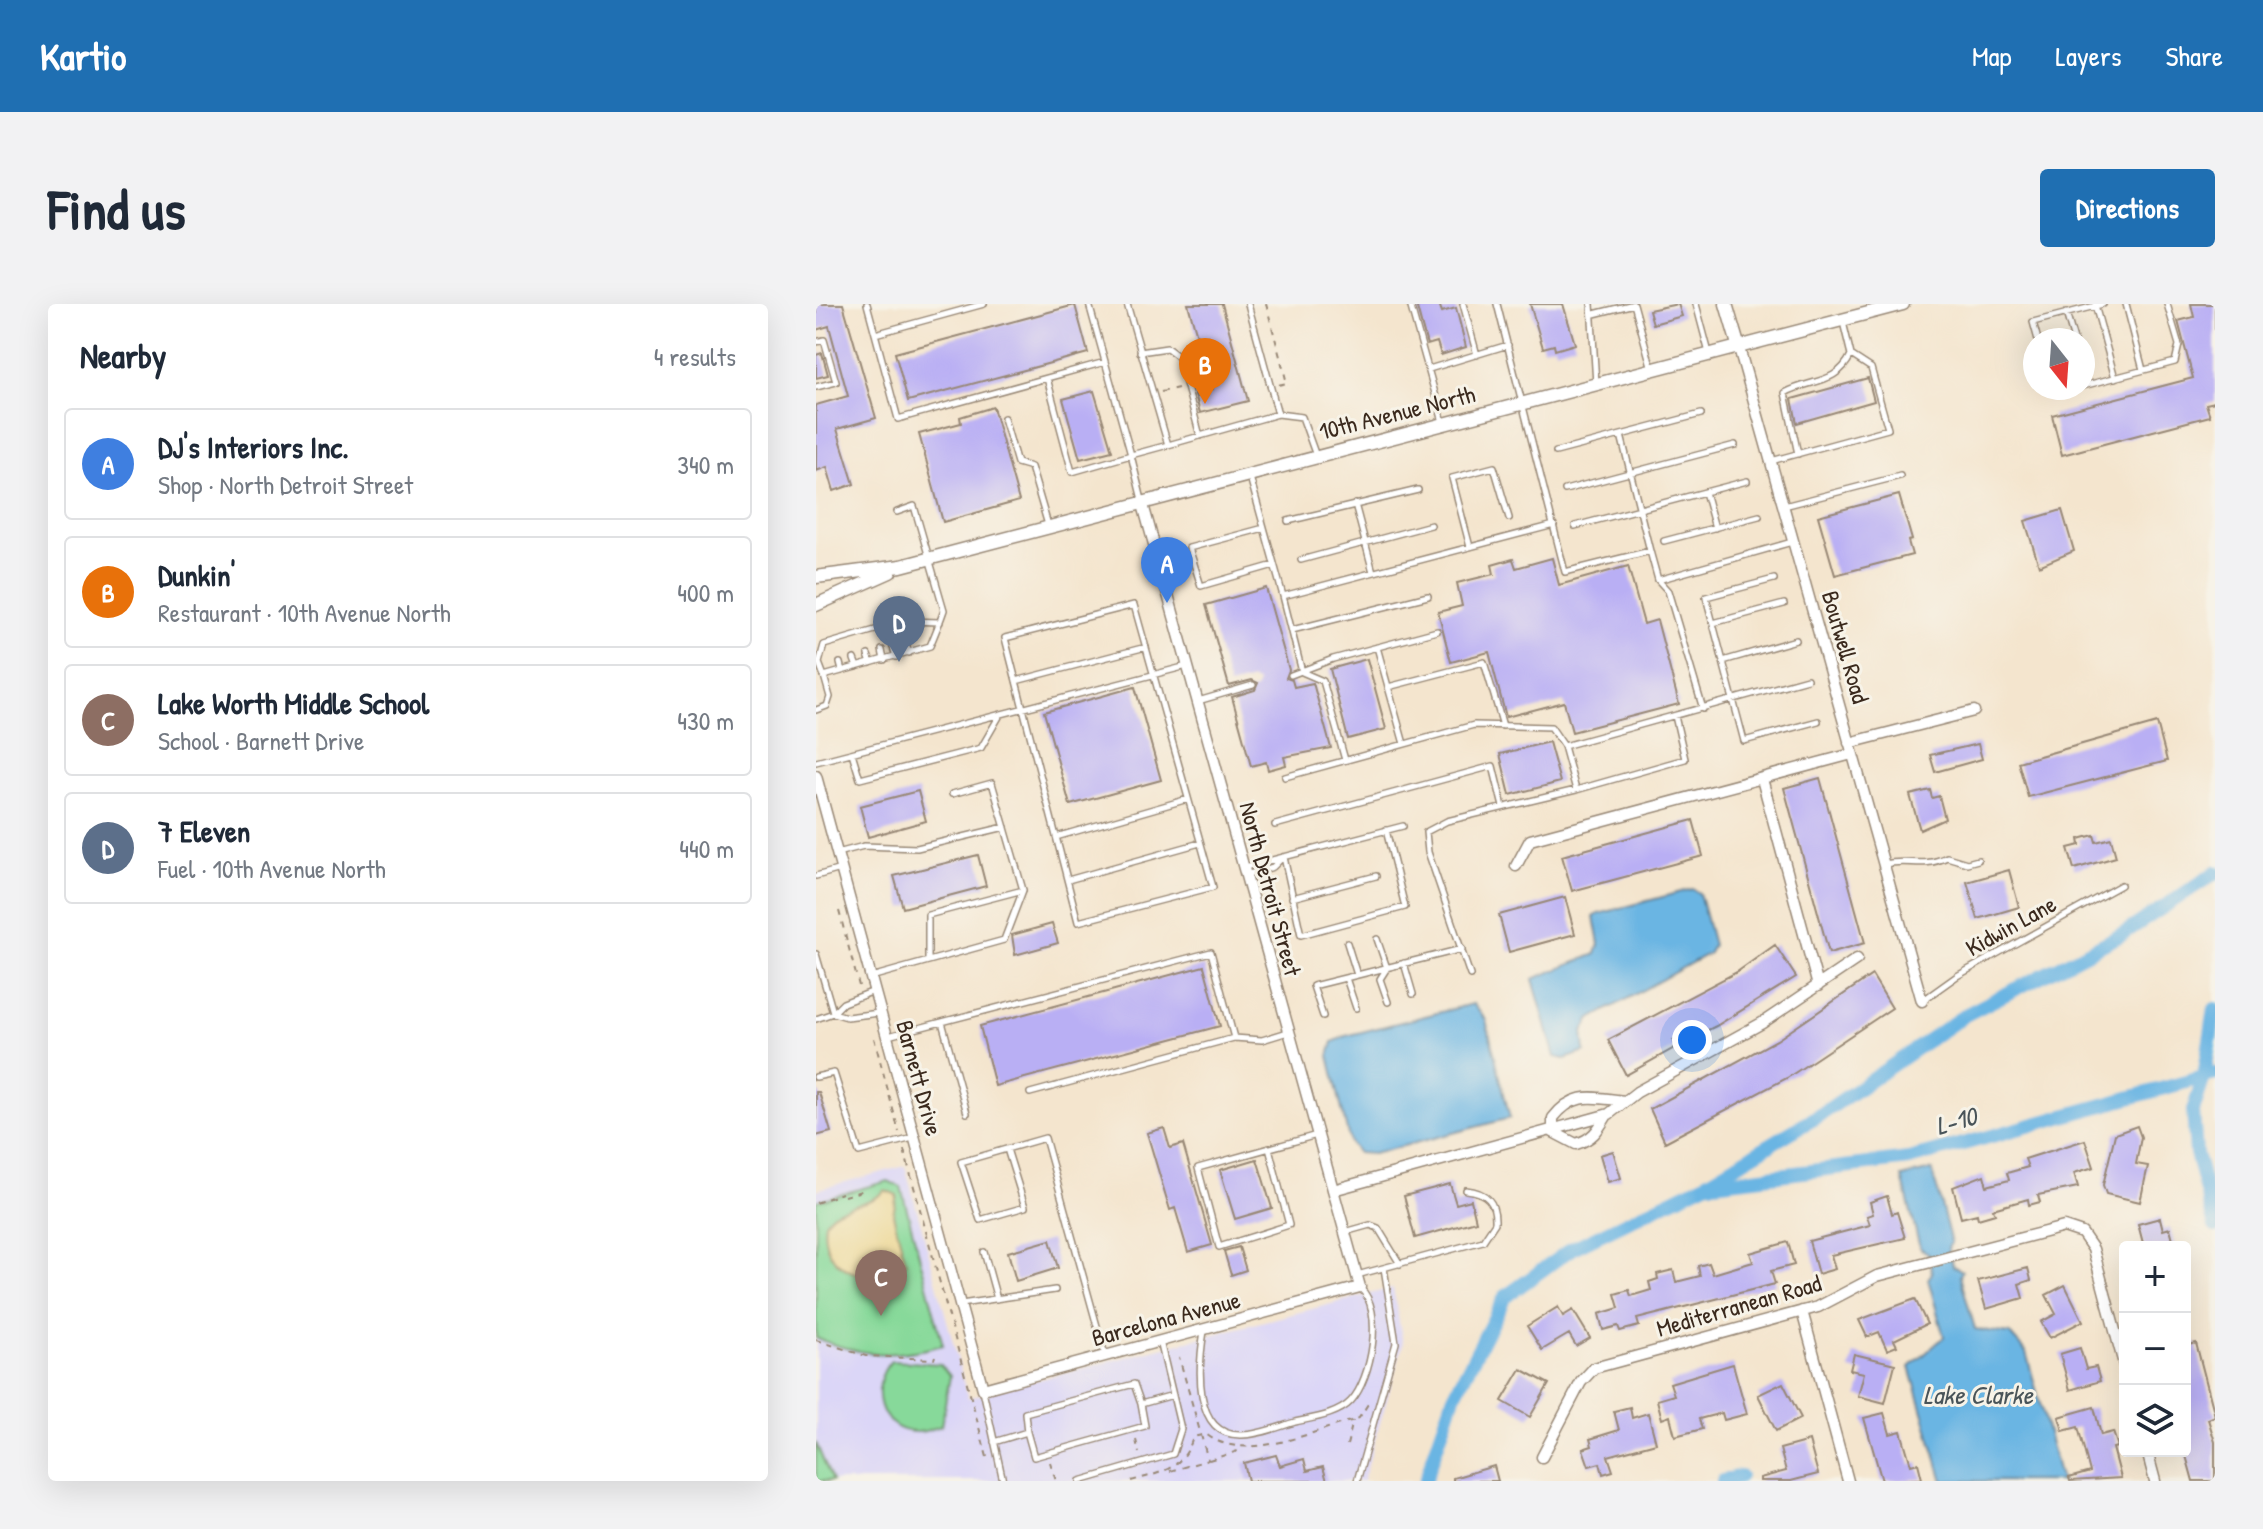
<!DOCTYPE html>
<html lang="en">
<head>
<meta charset="utf-8">
<style>
  :root { --surface:#fff; --page:#f2f2f3; --text:#1f2937; --muted:#747a83; --line:#e0e1e3; --accent:#1f6fb2 }
  body { margin:0; font-family:"Patrick Hand",sans-serif; background:var(--page); color:var(--text) }
  .controls { position:absolute; right:24px; bottom:24px; display:grid; overflow:hidden; border-radius:8px; box-shadow:0 8px 32px #0002 }
  .controls button { width:72px; height:72px; display:grid; place-items:center; padding:0; border:0; border-bottom:2px solid var(--line); background:var(--surface); color:var(--text); font:40px sans-serif }
  .compass { position:absolute; left:1207px; top:24px; width:72px; height:72px; border-radius:50%; background:var(--surface); box-shadow:0 8px 32px #0002; rotate:163deg }
  .you { position:absolute; left:876px; top:736px; width:28px; height:28px; margin:-20px; border:6px solid #fff; border-radius:50%; background:#1a73e8; box-shadow:0 0 0 12px #1a73e833 }
  .badge { display:grid; place-items:center; width:52px; height:52px; border-radius:50%; background:var(--accent); color:#fff; font-size:26px; font-weight:700 }
  .pin { position:absolute; translate:-50% -66px; filter:drop-shadow(0 2px 4px #0008) }
  .pin::after { content:''; position:absolute; top:42px; width:28px; height:24px; background:inherit; clip-path:polygon(0 0,100% 0,50% 100%) }
  .list { margin:0; padding:0; list-style:none }
  h2 { display:flex; justify-content:space-between; align-items:center; height:104px; margin:0; padding:0 32px; font-size:34px }
  h2 small { font-size:26px; font-weight:400; color:var(--muted) }
  .list li { display:grid; grid-template-columns:52px 1fr auto; gap:24px; align-items:center; box-sizing:border-box; height:112px; margin:0 16px 16px; padding:0 16px; border:2px solid var(--line); border-radius:8px }
  .list b { display:block; font-size:30px; white-space:nowrap }
  .list p { margin:0; font-size:26px; white-space:nowrap; color:var(--muted) }
  .list em { font-size:26px; font-style:normal; color:var(--muted) }
  .icon { flex:none; width:44px; height:44px; fill:none; stroke:currentColor; stroke-width:2; stroke-linecap:round; stroke-linejoin:round }
  .map { position:relative; flex:none; width:1399px; height:1177px; overflow:hidden; border-radius:8px }
  header { display:flex; align-items:center; gap:48px; box-sizing:border-box; height:112px; padding:0 40px; background:var(--accent); color:#fff }
  header strong { font-size:38px }
  nav { display:flex; gap:44px; margin-inline-start:auto; font-size:28px }
  .intro { display:flex; align-items:center; justify-content:space-between; box-sizing:border-box; height:192px; padding:0 48px }
  h1 { margin:0; font-size:56px }
  .button { padding:20px 36px; border-radius:8px; background:var(--accent); color:#fff; font-size:28px; font-weight:700 }
  main { display:flex; gap:48px; padding:0 48px }
  aside { flex:1; background:var(--surface); border-radius:8px; box-shadow:0 8px 32px #0002 }
  .map>svg:first-child { display:block }
  .built { fill:#dbd6f7 }
  .green { fill:#87d99a; stroke:#61825c; stroke-width:2 }
  .sand { fill:#eeda9e; stroke:#94825e; stroke-width:2 }
  .water { fill:#6ab5e3; stroke:#527080; stroke-width:2 }
  .lines { fill:none; stroke-linecap:round; stroke-linejoin:round }
  .canal { stroke:#6ab5e3; stroke-width:14 }
  .building { fill:#b9aff4 }
  .service-casing { stroke:#988876; stroke-width:8 }
  .minor-casing { stroke:#988876; stroke-width:13 }
  .tertiary-casing { stroke:#988876; stroke-width:15 }
  .path { stroke:#988876; stroke-width:2; stroke-dasharray:6 6; stroke-linecap:butt }
  .service { stroke:#fff; stroke-width:5 }
  .minor { stroke:#fff; stroke-width:10 }
  .tertiary { stroke:#fff; stroke-width:12 }
  .labels { text-anchor:middle; stroke-width:6; stroke-linejoin:round; paint-order:stroke }
  .street-label { font-size:24px; fill:#3b2a1e; stroke:#f7f3e8 }
  .water-label { font-size:26px; font-style:italic; fill:#495459; stroke:#f7f3e8 }
</style>
</head>
<body>
<header>
<strong>Kartio</strong>
<nav><a>Map</a><a>Layers</a><a>Share</a></nav>
</header>
<div class="intro"><h1>Find us</h1><a class="button">Directions</a></div>
<main>
<aside>
<h2>Nearby<small>4 results</small></h2>
<ul class="list">
<li><span class="badge" style="background:#3f7fe0">A</span><div><b>DJ's Interiors Inc.</b><p>Shop · North Detroit Street</p></div><em>340 m</em></li>
<li><span class="badge" style="background:#e8710a">B</span><div><b>Dunkin'</b><p>Restaurant · 10th Avenue North</p></div><em>400 m</em></li>
<li><span class="badge" style="background:#8d6e63">C</span><div><b>Lake Worth Middle School</b><p>School · Barnett Drive</p></div><em>430 m</em></li>
<li><span class="badge" style="background:#5c6f8a">D</span><div><b>7 Eleven</b><p>Fuel · 10th Avenue North</p></div><em>440 m</em></li>
</ul>
</aside>
<div class="map">
<svg width="1399" height="1177" viewBox="0 0 1399 1177">
  <rect width="100%" height="100%" fill="#f7f3e8"/>
  <filter id="ink" filterUnits="userSpaceOnUse"><feTurbulence type="fractalNoise" baseFrequency=".0125" numOctaves="2"/><feDisplacementMap in="SourceGraphic" scale="16" xChannelSelector="R" yChannelSelector="G"/><feConvolveMatrix kernelMatrix="1 2 1 2 8 2 1 2 1" color-interpolation-filters="sRGB"/></filter>
  <filter id="wash" filterUnits="userSpaceOnUse"><feTurbulence type="fractalNoise" baseFrequency=".006" numOctaves="4" result="noise"/><feDisplacementMap in="SourceGraphic" scale="32" xChannelSelector="R" yChannelSelector="G"/><feGaussianBlur stdDeviation="1.8" result="paint"/><feColorMatrix in="noise" values="0 0 0 0 0 0 0 0 0 0 0 0 0 0 0 0 0 1.4 0 .05"/><feComposite in="paint" operator="in"/></filter>
  <g filter="url(#wash)">
    <rect width="100%" height="100%" fill="#f4e5ce"/>
    <path class="built" d="M89,862L152,1094L577,984L587,1040L547,1177H0V886Z"/>
    <path class="green" d="M72,877L85,883L127,1041C78,1054 47,1053 0,1034V897Z
      M75,1057L124,1060L134,1072L125,1122C117,1124 110,1128 101,1128C62,1128 52,1082 75,1057Z
      M0,1139L16,1177H0Z"/>
    <path class="sand" d="M69,886L81,891L77,910L90,959C84,966 77,968 68,970C33,977 4,955 9,918C22,897 54,904 69,886Z"/>
    <path class="water" d="M876,585L883,589L897,641L893,649L775,715L767,728L769,748L749,755L739,753L717,675L780,650L783,640L778,613L783,610Z
      M657,700L670,716L694,814L557,850L542,849L534,839L513,752L517,738L530,732Z
      M1116,866L1135,939L1132,943L1137,962L1146,967L1144,972L1159,1025L1194,1030L1210,1048L1245,1177H1127L1094,1063L1128,1033L1112,975L1116,969L1112,949L1104,944L1086,873Z"/>
    <g class="lines">
      <path class="canal" d="M1399,705L1388,773L1377,807L1380,849L1399,922
        M897,879L1093,855L1399,770
        M609,1177L638,1092L689,993L755,945L888,880L1007,809L1149,711L1307,630L1399,569
        M907,1177L924,1172"/>
    </g>
    <g id="blocks">
      <path class="building" d="M0,0H27L60,114L21,125L38,180L18,187L11,163L0,167V101L32,92L13,22L0,26Z
        M372,0H406L432,97L384,109L379,90L396,85Z
        M600,0H623L626,8L640,4L650,43L625,51L621,38L611,41Z
        M714,0H747L759,40L739,46L738,41L727,44Z
        M862,0L866,12L837,20L833,6Z
        M1375,0H1399V98L1390,100L1394,112L1246,151L1236,111L1377,74L1362,17L1378,13Z
        M259,1L272,49L92,97L79,49Z
        M6,49L12,71L0,74V51Z
        M1052,74L1058,97L981,119L976,95Z
        M278,87L296,147L264,155L247,95Z
        M177,103L203,197L127,218L103,130L145,119L144,113Z
        M1083,191L1096,236L1092,237L1096,251L1019,271L1002,212Z
        M1246,206L1258,247L1223,262L1209,217Z
        M736,254L743,281L812,262L828,320L841,316L863,400L756,428L748,398L690,413L673,348L635,358L622,308L646,302L641,279L678,270L676,261L697,255L700,264Z
        M450,284L473,366L470,374L476,376L478,383L497,379L515,444L468,453L470,461L452,466L450,458L435,462L416,393L439,386L442,379L436,376L413,382L390,301Z
        M551,355L570,425L532,435L514,365Z
        M319,383L345,476L254,501L228,408Z
        M1341,419L1351,457L1212,493L1202,458Z
        M733,438L744,478L694,491L684,450Z
        M1162,440L1166,455L1119,468L1114,451Z
        M1004,474L1049,639L1013,649L968,484Z
        M1114,486L1116,494L1123,492L1129,515L1104,526L1094,491Z
        M102,487L110,517L52,533L44,502Z
        M877,516L887,552L756,587L746,552Z
        M1278,531L1280,538L1295,534L1300,553L1258,565L1252,544L1264,541L1263,535Z
        M162,551L170,582L87,604L78,572Z
        M1193,566L1203,603L1162,615L1151,578Z
        M749,593L759,630L693,648L683,611Z
        M236,620L242,639L199,651L196,631Z
        M959,641L980,673L900,722L882,731L880,725L857,736L860,743L810,771L792,736L921,668Z
        M388,662L404,722L179,782L164,722Z
        M1056,671L1076,704L971,774L849,838L834,805L961,736Z
        M0,788H3L15,828L0,832Z
        M1321,822L1325,833L1320,860L1332,862L1324,898L1290,890L1287,881L1299,830Z
        M348,824L354,844L367,840L396,941L372,948L359,904L354,906L331,829Z
        M1269,836L1278,863L1258,869L1262,883L1222,891L1224,898L1213,901L1212,895L1177,905L1179,910L1162,915L1161,910L1145,914L1137,883L1168,871L1171,882L1193,876L1191,869L1212,863L1209,855Z
        M797,847L805,874L792,878L784,851Z
        M441,855L456,904L419,915L404,866Z
        M634,880L640,900L655,896L660,917L599,934L588,892Z
        M1071,892L1076,910L1081,908L1089,934L1015,951L1019,965L1002,970L993,937L1054,921L1051,912L1057,910L1054,898Z
        M1344,914L1347,926L1354,924L1359,943H1328L1322,920Z
        M234,936L242,964L200,977L192,948Z
        M972,938L978,961L955,967L959,980L821,1015L823,1022L804,1027L802,1022L787,1026L783,1010L803,1004L799,990L813,986L815,992L835,986L833,978L842,975L841,970L857,966L860,978L884,972L882,962L893,959L897,970L937,958L934,949Z
        M423,943L430,966L415,971L408,947Z
        M1212,964L1215,976L1203,980L1207,994L1170,1005L1162,977Z
        M1249,981L1267,1017L1234,1034L1225,1018L1240,1010L1230,991Z
        M1099,995L1111,1020L1078,1036L1081,1042L1071,1046L1063,1028L1051,1033L1043,1016Z
        M742,1003L747,1012L757,1006L774,1034L760,1042L753,1030L726,1046L711,1022Z
        M1380,1039L1399,1112L1392,1115L1399,1138V1177H1377L1369,1148V1042Z
        M1264,1044L1270,1065L1280,1063L1284,1077L1254,1086L1244,1050Z
        M1038,1050L1079,1060L1069,1099L1042,1092L1048,1069L1034,1066Z
        M917,1060L931,1110L908,1116L906,1109L883,1115L886,1125L859,1132L854,1112L846,1115L841,1096L858,1091L854,1079Z
        M705,1065L733,1080L714,1113L686,1097Z
        M967,1079L985,1114L960,1127L942,1091Z
        M814,1103L816,1114L832,1109L840,1139L792,1152L797,1167L787,1170L784,1159L773,1162L767,1145L776,1142L774,1135L803,1126L798,1107Z
        M1278,1103L1285,1131L1297,1128L1302,1143L1297,1144L1305,1174L1254,1177L1253,1174L1274,1168L1262,1123L1247,1127L1243,1113Z
        M1068,1109L1074,1130L1085,1127L1095,1161L1102,1159L1106,1175L1066,1177L1048,1114Z
        M993,1137L1002,1170L975,1177H944V1174L970,1167L964,1145Z
        M460,1151L464,1162L488,1155L491,1167L507,1163L511,1177H432L428,1159Z
        M678,1162L682,1177H637V1174Z"/>
    </g>
  </g>
  <g filter="url(#ink)">
    <use href="#blocks" fill-opacity="0" stroke="#988876" stroke-width="2"/>
    <g class="lines">
      <g class="service-casing">
        <path id="service" d="M51,0L82,115L289,58
          M311,0L352,141L315,151L326,196
          M432,0L462,110L486,113L500,152
          M594,0L627,118
          M647,0L661,51
          M681,0L749,268L834,247L842,276L976,238
          M775,0L780,80
          M818,0L836,65
          M880,0L893,49
          M1310,0L1327,66
          M1279,1L1299,74
          M1250,9L1258,36
          M778,10L818,0
          M59,30L168,0
          M1222,36L1217,18L1287,0
          M0,38L8,36L20,78L0,83
          M324,48L351,44L363,53L384,132
          M613,65L692,41
          M1267,70L1270,81
          M231,74L256,168L315,151L273,0
          M1267,82L1359,58L1363,41L1351,0
          M1236,84L1242,89L1260,84
          M188,114L201,159L215,163L232,221
          M805,131L885,110
          M352,141L462,110
          M740,148L805,131L834,247
          M982,150L969,89C994,75 1021,81 1035,51
          M955,157L1072,125L1055,64L1035,51L1027,18
          M434,173L467,292L738,221
          M749,186L919,141
          M889,188L899,224
          M539,200L557,268
          M968,202L1084,172
          M81,208L98,202L128,306C124,318 119,330 114,342L8,372L3,359L8,341L90,317L124,318
          M472,217L602,186
          M759,222L931,177
          M448,224L373,244L385,282L458,261
          M848,237L943,212
          M654,243L636,174L678,163L693,214
          M485,256L615,221
          M958,275L890,293L928,437L1002,417
          M842,276L852,287L887,405
          M467,292L486,368L507,377L529,456
          M318,301L397,583L262,618L189,334Z
          M897,319L968,300
          M476,326L612,292
          M90,340L93,349
          M77,343L80,353
          M561,343L588,440
          M66,346L68,356
          M52,351L55,359
          M38,355L41,363
          M907,357L980,336
          M24,359L26,367
          M475,371L517,355L621,327
          M200,377L330,343
          M572,383L668,358L687,422
          M382,397L437,381
          M0,406L11,402L14,393L8,372
          M859,412L869,455L760,486L748,442L991,375
          M36,449L44,475L165,444L184,411
          M0,458L371,362
          M469,473L658,421L735,423L748,442
          M136,490L176,479L207,586
          M459,521L677,462L687,503
          M240,533L372,495
          M21,549L48,542L101,544L189,523
          M468,553L485,631L589,603L570,526
          M1068,560C1095,554 1105,565 1131,553L1151,559L1162,556
          M429,563L587,522
          M430,571L457,563L467,553
          M0,572L25,565
          M252,576L384,539
          M476,594L560,572
          M561,635L571,664L564,675L572,698
          M531,639L541,671
          M0,650L17,708
          M588,659L597,690
          M654,671L612,548L610,528L631,517L760,486
          M55,673L188,636L207,586L112,611V655
          M530,674L540,704
          M1106,697L1141,672L1305,581
          M17,709L31,713L63,709
          M507,712L497,682L646,645
          M0,715L17,709L27,699L58,687
          M126,718L151,809
          M72,732L395,648L418,734L214,789
          M418,734L446,736L472,728
          M0,773L18,769L43,848L97,834
          M453,844L473,921L403,943L382,864L501,831
          M191,845L209,903L164,916L145,858L229,834L289,1051
          M529,928L554,921L562,924L584,960
          M168,948L181,995
          M541,971L667,937L679,919C680,898 671,888 650,886
          M145,1000L239,986
          M388,1027C383,1058 375,1133 426,1131C443,1131 462,1123 479,1118C497,1114 522,1111 535,1097C555,1076 569,1005 544,984
          M167,1086L187,1177
          M211,1128L209,1109L318,1080L325,1100
          M178,1138L211,1128L218,1153L329,1122L325,1100L357,1091
          M264,1177L357,1150L365,1125L344,1037
          M541,1177L580,1039L568,964"/>
      </g>
      <g class="minor-casing">
        <path id="minor" d="M923,44L1106,697
          M1033,439L1158,407
          M0,472L167,1085L544,983L326,197
          M946,475L1002,682
          M700,562L714,536L1036,450
          M791,811C782,826 777,835 760,840L737,828V814C759,786 778,794 810,797
          M517,886L793,810L821,788L946,719L1041,655
          M986,1007L1032,1177
          M1331,1147L1339,1177
          M726,1153L765,1078L778,1064L1002,1003L1061,972L1248,923L1266,929L1277,945L1309,1064"/>
      </g>
      <g class="tertiary-casing">
        <path id="tertiary" d="M910,0L923,44
          M0,273L85,262L1087,0
          M0,301L74,268"/>
      </g>
      <path class="path" d="M450,0L471,79L462,81
        M345,88L362,84
        M23,607L43,682
        M58,734L83,828
        M88,846L171,1153
        M28,892L49,886
        M0,899L26,889
        M0,1036L50,1052L118,1055L119,1052
        M320,1136L323,1149
        M531,1141L537,1117
        M393,1156L425,1146
        M234,1158L240,1177
        M354,1167L392,1156L363,1053
        M315,1177C344,1169 368,1165 377,1133L390,1130C427,1160 493,1128 535,1117L543,1114L552,1100"/>
      <use href="#service" class="service"/>
      <use href="#minor" class="minor"/>
      <use href="#tertiary" class="tertiary"/>
    </g>
  </g>
  <g class="labels">
    <g class="street-label">
      <text transform="translate(581 109) rotate(-14)" y="8">10th Avenue North</text>
      <text transform="translate(1029 343) rotate(74)" y="8">Boutwell Road</text>
      <text transform="translate(454 585) rotate(75)" y="8">North Detroit Street</text>
      <text transform="translate(1195 622) rotate(-29)" y="8">Kidwin Lane</text>
      <text transform="translate(103 774) rotate(75)" y="8">Barnett Drive</text>
      <text transform="translate(923 1002) rotate(-16)" y="8">Mediterranean Road</text>
      <text transform="translate(350 1015) rotate(-15)" y="8">Barcelona Avenue</text>
    </g>
    <g class="water-label">
      <text transform="translate(1140 817) rotate(-16)" y="9">L-10</text>
      <text x="1162" y="1100">Lake Clarke</text>
    </g>
  </g>
</svg>
<div class="controls">
<button>+</button>
<button>−</button>
<button><svg class="icon" aria-label="layers" viewBox="0 0 24 24"><path d="M12 4l9 5-9 5-9-5zM3 14l9 5 9-5"/></svg></button>
</div>
<svg class="compass" viewBox="-18 -18 36 36"><path d="M0-13l5 13h-10z" fill="#e53935"/><path d="M0 13l5-13h-10z" fill="#747a83"/></svg>
<div class="you"></div>
<div class="pin badge" style="left:351px;top:299px;background:#3f7fe0">A</div>
<div class="pin badge" style="left:389px;top:100px;background:#e8710a">B</div>
<div class="pin badge" style="left:65px;top:1012px;background:#8d6e63">C</div>
<div class="pin badge" style="left:83px;top:358px;background:#5c6f8a">D</div>
</div>
</main>
</body>
</html>
